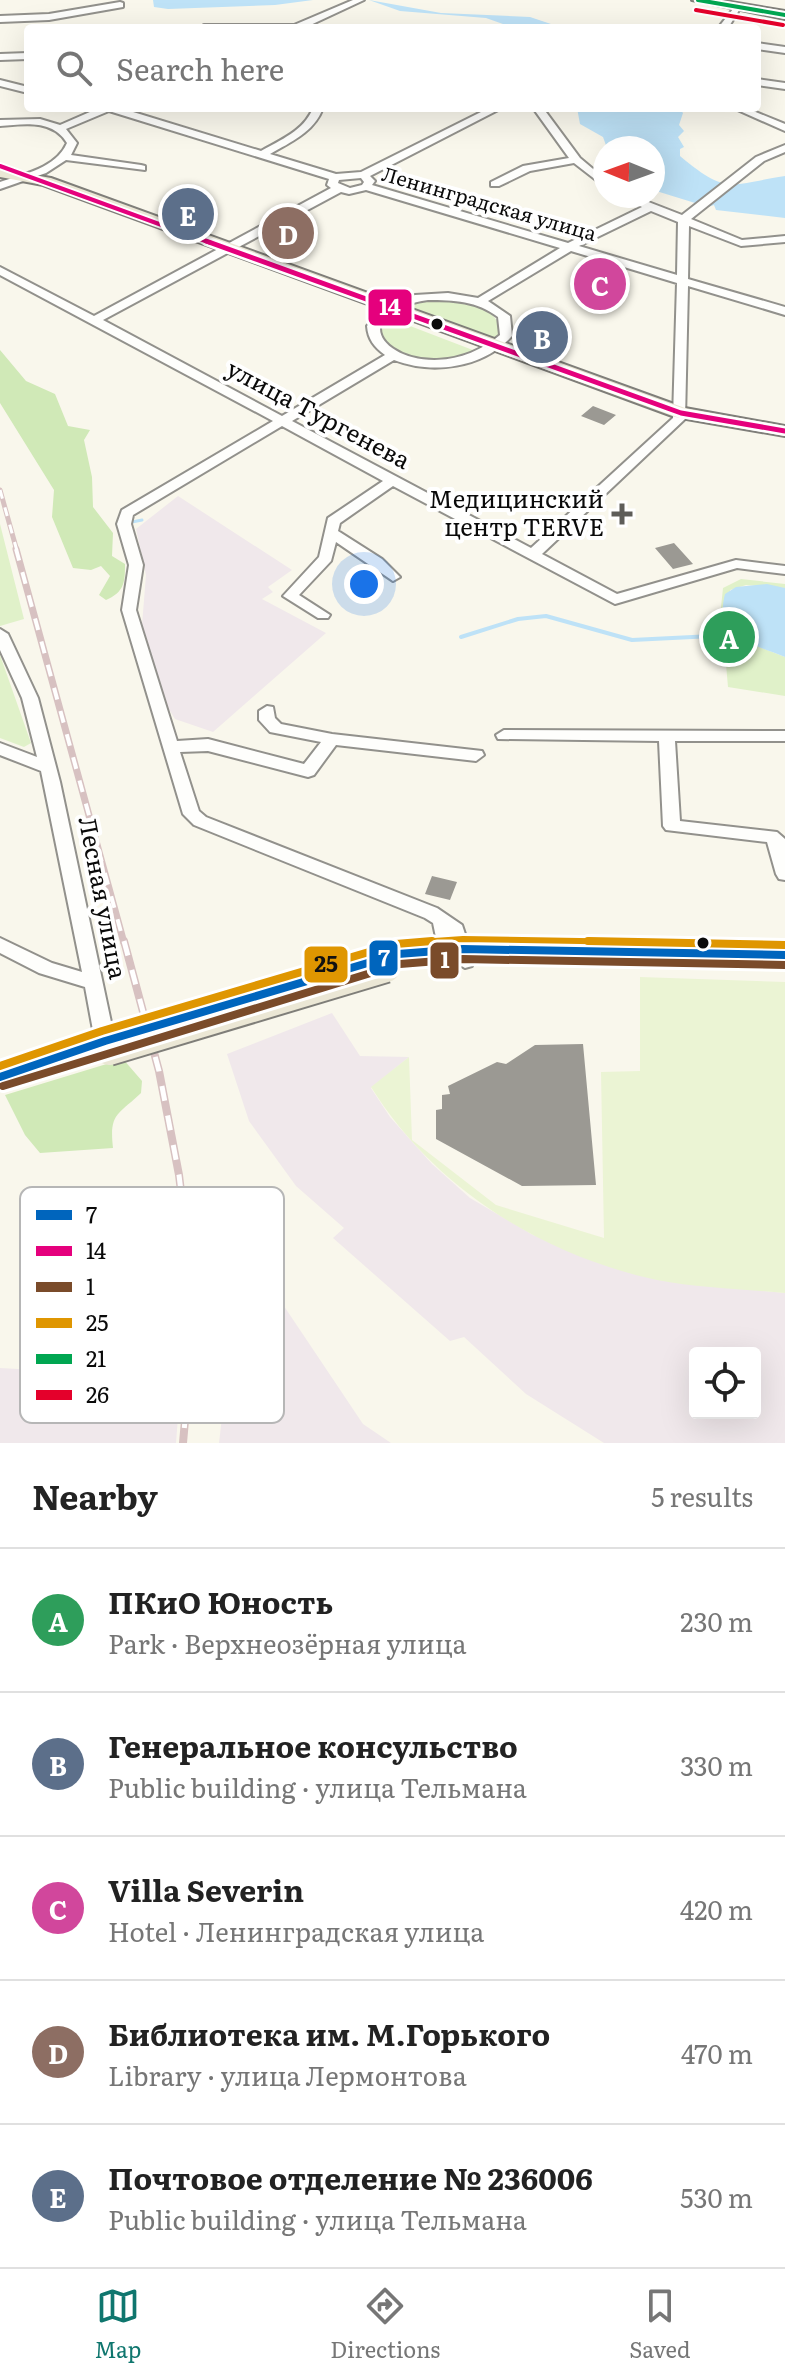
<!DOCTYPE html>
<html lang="en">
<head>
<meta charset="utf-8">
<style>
  :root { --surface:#fff; --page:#f2f2f2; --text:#222; --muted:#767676; --line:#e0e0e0; --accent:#0f766e }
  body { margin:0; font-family:Literata,serif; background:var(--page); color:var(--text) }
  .controls { position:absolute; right:24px; bottom:24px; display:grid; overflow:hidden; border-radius:8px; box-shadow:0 8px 32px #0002 }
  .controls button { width:72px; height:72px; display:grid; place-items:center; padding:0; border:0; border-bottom:2px solid var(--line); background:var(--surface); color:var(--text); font:40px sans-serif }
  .compass { position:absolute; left:593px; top:136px; width:72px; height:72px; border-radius:50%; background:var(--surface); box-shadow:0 8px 32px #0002; rotate:271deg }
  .you { position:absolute; left:364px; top:584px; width:28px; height:28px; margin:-20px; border:6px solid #fff; border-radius:50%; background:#1a73e8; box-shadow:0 0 0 12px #1a73e833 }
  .badge { display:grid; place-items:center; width:52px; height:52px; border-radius:50%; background:var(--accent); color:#fff; font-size:26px; font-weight:700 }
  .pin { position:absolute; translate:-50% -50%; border:4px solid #fff; box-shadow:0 2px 8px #0006 }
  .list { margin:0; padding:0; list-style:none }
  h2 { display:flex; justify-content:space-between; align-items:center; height:104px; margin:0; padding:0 32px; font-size:34px }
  h2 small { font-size:26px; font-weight:400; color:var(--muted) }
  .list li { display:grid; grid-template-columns:52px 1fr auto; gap:24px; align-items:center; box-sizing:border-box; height:144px; padding:0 32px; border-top:2px solid var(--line) }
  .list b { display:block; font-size:30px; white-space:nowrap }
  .list p { margin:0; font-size:26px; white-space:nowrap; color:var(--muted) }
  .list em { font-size:26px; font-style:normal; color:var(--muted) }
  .icon { flex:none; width:44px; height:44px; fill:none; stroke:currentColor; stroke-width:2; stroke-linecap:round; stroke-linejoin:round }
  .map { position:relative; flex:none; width:785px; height:1443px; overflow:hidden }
  .search { position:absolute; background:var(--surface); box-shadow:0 8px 32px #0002; left:24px; right:24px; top:24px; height:88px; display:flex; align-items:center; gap:20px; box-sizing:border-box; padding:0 28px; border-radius:8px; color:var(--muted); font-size:30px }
  .sheet { height:824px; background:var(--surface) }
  nav { display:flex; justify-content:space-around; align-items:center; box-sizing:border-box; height:112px; border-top:2px solid var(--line); background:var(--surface); font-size:22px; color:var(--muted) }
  nav a { display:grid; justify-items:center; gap:4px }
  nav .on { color:var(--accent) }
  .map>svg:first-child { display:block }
  .industrial { fill:#f0e8eb; fill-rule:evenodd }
  .green { fill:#e0f1c9 }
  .forest { fill:#d0e9b7 }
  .pitch { fill:#ebf4d4 }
  .water { fill:#bee2f7 }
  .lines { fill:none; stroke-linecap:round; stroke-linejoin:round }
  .stream-far1 { stroke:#bee2f7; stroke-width:3 }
  .stream { stroke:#bee2f7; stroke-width:4 }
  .building { fill:#9b9993 }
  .minor-casing { stroke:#92918c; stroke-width:4 }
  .major-casing { stroke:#7f7e79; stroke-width:4 }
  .minor { fill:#fefefc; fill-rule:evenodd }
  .major { fill:#ebe7d5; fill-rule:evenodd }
  .rail-far2-casing { stroke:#d7c1c1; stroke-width:5 }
  .rail-far1-casing { stroke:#d7c1c1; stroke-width:7 }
  .rail-casing { stroke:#d7c1c1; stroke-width:8 }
  .rail-far2 { stroke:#fff; stroke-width:3; stroke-dasharray:9; stroke-linecap:butt }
  .rail-far1 { stroke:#fff; stroke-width:4; stroke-dasharray:12; stroke-linecap:butt }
  .rail { stroke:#fff; stroke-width:5; stroke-dasharray:15; stroke-linecap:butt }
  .major-bridge-casing { stroke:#7f7e79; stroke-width:32; stroke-linecap:butt }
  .major-bridge { stroke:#ebe7d5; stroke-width:28 }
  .bus-1-casing { stroke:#fff; stroke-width:14 }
  .bus-2-far1-casing { stroke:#fff; stroke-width:8 }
  .bus-2-casing { stroke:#fff; stroke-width:10 }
  .bus-3-casing { stroke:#fff; stroke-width:14 }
  .bus-4-far1-casing { stroke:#fff; stroke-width:12 }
  .bus-4-casing { stroke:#fff; stroke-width:14 }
  .bus-5-casing { stroke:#fff; stroke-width:8 }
  .bus-6-casing { stroke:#fff; stroke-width:8 }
  .bus-1 { stroke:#0065bd; stroke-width:8 }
  .bus-2-far1 { stroke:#e5007d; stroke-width:4 }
  .bus-2 { stroke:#e5007d; stroke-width:5 }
  .bus-3 { stroke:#7a4b2a; stroke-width:8 }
  .bus-4-far1 { stroke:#df9601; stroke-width:6 }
  .bus-4 { stroke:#df9601; stroke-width:8 }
  .bus-5 { stroke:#00a651; stroke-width:4 }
  .bus-6 { stroke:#e4002b; stroke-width:4 }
  .bus-dot { fill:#0a0a0a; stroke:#fff; stroke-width:3 }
  .poi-dot { fill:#5e5d59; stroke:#fff; stroke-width:3 }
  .labels { text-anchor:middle; stroke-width:8; stroke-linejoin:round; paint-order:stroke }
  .far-street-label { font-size:20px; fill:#0a0a0a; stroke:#fff }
  .street-label { font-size:24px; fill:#0a0a0a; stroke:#fff }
  .poi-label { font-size:24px; fill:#0a0a0a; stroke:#fff; text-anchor:end }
  .key { fill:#fff; stroke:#b6b6b6; stroke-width:2 }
  .key-label { font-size:22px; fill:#0a0a0a }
  .line-badge { stroke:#fff; stroke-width:3 }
  .badge-label { font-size:22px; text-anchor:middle; font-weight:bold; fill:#fff }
  .pale-badge-label { font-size:22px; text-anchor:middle; font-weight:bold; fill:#111 }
</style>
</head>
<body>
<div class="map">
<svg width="785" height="1443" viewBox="0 0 785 1443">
  <rect width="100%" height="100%" fill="#f9f7ec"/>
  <path class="industrial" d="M178,496L292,570L268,587L273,592L262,599L326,633L213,732L175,719L154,685L142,625L146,575L136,529Z
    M332,1013L360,1056L409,1057L371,1088L390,1117L432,1164L470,1198L533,1235L659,1280L785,1293V1443H604L526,1394L464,1337L450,1341L333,1238L344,1228L296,1186L249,1121L227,1054ZM695,1353H755V1413H695Z
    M233,1230L363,1424L391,1443H219L227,1374L195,1239Z
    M0,1368L181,1378L176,1443H0Z"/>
  <path class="green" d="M435,299C461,300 491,302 502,330L495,340L402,305Z
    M384,316L478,352C441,361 407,365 379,336Z
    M0,524L24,619L0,626Z
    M741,579L785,584V588L746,585L730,590L729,631L736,638L785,657V696L728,687L721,607L723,588Z
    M0,655L31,743L24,747L0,738Z"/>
  <path class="forest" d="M0,350L26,381L55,394L68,426L90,430L84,440L92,477L93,507L113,533L112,556L125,564C125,583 124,592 106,600L99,595L110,576L101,566L91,570L73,568L52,517L54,490L0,403Z
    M123,1059L142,1081L141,1093C118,1115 109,1113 113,1148L40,1153L25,1135L5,1095Z"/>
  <path class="pitch" d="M640,977L785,982V1293C743,1289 698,1288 657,1280C541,1255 434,1188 371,1087L409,1057L412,1140L496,1205L604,1238L601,1072L640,1071Z"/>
  <path class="water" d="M153,0H313L275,5L168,9L154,7Z
    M369,0L441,13L530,17L563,28H514L486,18L400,11Z
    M577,108H679L683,113L679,125L684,131L678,137L684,147L680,149V156C727,195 728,185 785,176V218L716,210L714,205L708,207L653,190V148H607L603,137L580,124Z
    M767,584L785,588V657C754,644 713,638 725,594L736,587Z"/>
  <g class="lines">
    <path class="stream-far1" d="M132,522L142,520"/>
    <path class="stream" d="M461,637L518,619L546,616L632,640L733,635"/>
  </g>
  <path class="building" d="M593,406L616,415L604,425L581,416Z
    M674,543L693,564L673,569L655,548Z
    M432,876L457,882L450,900L425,894Z
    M583,1044L596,1185L522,1186L436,1139V1110L442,1109V1095L450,1094L448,1086L497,1062L506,1064L535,1045Z"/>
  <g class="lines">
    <g class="minor-casing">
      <path id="minor" d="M353,0H364L304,28H199L204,25H294Z
        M120,2L123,3V7L49,20L0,22V16L49,14Z
        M737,4L741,7L728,28H718Z
        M757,43L785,47V53L757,49Z
        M28,53V59L0,60V54Z
        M757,79L785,83V89L757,85Z
        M0,80L28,87V93L0,86Z
        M99,108H120L261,151C280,140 304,131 313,108H323C314,132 291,142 270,154L336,174L361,172L489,108H502L370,176L375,181L372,185L568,243L642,207L619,196H633L682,215L756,157L785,145V152L764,161L691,219L742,240L785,236V242L741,246L689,226L688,279L785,307V315L688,286L685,419L542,554L617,594L736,560L785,566V574L737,568L615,604L393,486L340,523L338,531L382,559L400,577L393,581L336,542L331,561L299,595L330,615L328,618H318L283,596L319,557L328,518L383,481L282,426L133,515L131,524L143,565L136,610L177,741L208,739L304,764L321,742L270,732L259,720V711L267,706L273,707L275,718L281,724L332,734L482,751L484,755L476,761L336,745L314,775L308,777L208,751L180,752L199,811L206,817L437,908L462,925L474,961L472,966L465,968L457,963L449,968L442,966L433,923L425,918L194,825L183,814L122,610L129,565L117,524L122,510L273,421L0,275V267L94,316L331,188L327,185L329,179L109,111L66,129L77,143L71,155L141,165L145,166V170L66,160L46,173L0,189V182C24,174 56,168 67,143C53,119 24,124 0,126V120L40,119L60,125ZM361,178L364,182L362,185L350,188L338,183L339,180ZM366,190L560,248L478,298L448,293L415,295L382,308L367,326C368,339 374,347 385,355L282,416L103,320L341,192L349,194ZM651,211L678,222L677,275L579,246ZM571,251L677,283L673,418L531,548L292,421L394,360C433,375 483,368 512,336L510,316L488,301ZM428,300C454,300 477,301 498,317L500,335C421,401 318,317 428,300Z
        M533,108H543L580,158L605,179V187L574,163L530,171L499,186H491V182L523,166L569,158Z
        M733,108H746L785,124V131Z
        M0,629L8,634L38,698L60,782L115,1041L112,1046L105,1049L98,1046L95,1041L85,987L39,973L0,953V938L52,963L82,972L41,771L0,755V743L37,757L22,698L0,650Z
        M504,730L785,731V741H675L680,821L777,832L785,839V880L779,879L776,874L767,842L666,830L663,826L659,741L498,739L496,735Z"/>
    </g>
    <g class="major-casing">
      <path id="major" d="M692,0H719L785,11V19Z
        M0,169L51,178L685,408L785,426V436L675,417L43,185L0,177Z
        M463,939L785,945V965L463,959L380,968L371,965L367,958L371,951L380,948Z
        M124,1024L133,1028L137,1035L133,1042L0,1088V1066Z"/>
    </g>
    <use href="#minor" class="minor"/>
    <use href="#major" class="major"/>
    <g class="rail-far2-casing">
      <path id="rail-far2" d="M0,490L17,551"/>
    </g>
    <g class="rail-far1-casing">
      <path id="rail-far1" d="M16,549L124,943"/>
    </g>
    <g class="rail-casing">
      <path id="rail" d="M124,941L159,1071L179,1175L195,1307L183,1443"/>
    </g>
    <use href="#rail-far2" class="rail-far2"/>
    <use href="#rail-far1" class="rail-far1"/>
    <use href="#rail" class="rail"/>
    <g class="major-bridge-casing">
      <path id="major-bridge" d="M109,1051L386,968"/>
    </g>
    <use href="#major-bridge" class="major-bridge"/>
    <g class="bus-1-casing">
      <path id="bus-1" d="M0,1077L105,1041L398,954L463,949L785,955"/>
    </g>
    <g class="bus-2-far1-casing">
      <path id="bus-2-far1" d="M0,166L211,243"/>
    </g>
    <g class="bus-2-casing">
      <path id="bus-2" d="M206,241L681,413L785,431"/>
    </g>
    <g class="bus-3-casing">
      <path id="bus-3" d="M3,1086L400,964L463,959L785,965"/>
    </g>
    <g class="bus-4-far1-casing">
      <path id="bus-4-far1" d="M405,943L463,939L695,943"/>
    </g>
    <g class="bus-4-casing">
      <path id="bus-4" d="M588,941L785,945
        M0,1066L102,1031L396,944L432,941"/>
    </g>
    <g class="bus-5-casing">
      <path id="bus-5" d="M698,0L785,15"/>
    </g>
    <g class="bus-6-casing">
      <path id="bus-6" d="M696,10L783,25"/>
    </g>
    <use href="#bus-1" class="bus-1"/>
    <use href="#bus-2-far1" class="bus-2-far1"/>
    <use href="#bus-2" class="bus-2"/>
    <use href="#bus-3" class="bus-3"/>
    <use href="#bus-4-far1" class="bus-4-far1"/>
    <use href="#bus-4" class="bus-4"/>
    <use href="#bus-5" class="bus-5"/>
    <use href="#bus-6" class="bus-6"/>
  </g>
  <g class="bus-dot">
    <circle cx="437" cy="324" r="7"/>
    <circle cx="703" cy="943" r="7"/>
  </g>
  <path class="poi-dot" d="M618 502h8v8h8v8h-8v8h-8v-8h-8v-8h8z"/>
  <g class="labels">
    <g class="far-street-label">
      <text transform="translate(489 204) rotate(16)" y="7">Ленинградская улица</text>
    </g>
    <g class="street-label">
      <text transform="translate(318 415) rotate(28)" y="8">улица Тургенева</text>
      <text transform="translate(102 898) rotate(79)" y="8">Лесная улица</text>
    </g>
    <g class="poi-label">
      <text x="604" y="508">Медицинский<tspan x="604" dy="28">центр TERVE</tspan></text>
    </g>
  </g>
  <rect x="20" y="1187" width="264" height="236" rx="12" class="key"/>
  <rect x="36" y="1210" width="36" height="10" fill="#0065bd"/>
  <rect x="36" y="1246" width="36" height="10" fill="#e5007d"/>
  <rect x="36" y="1282" width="36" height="10" fill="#7a4b2a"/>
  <rect x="36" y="1318" width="36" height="10" fill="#df9601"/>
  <rect x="36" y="1354" width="36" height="10" fill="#00a651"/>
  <rect x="36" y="1390" width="36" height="10" fill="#e4002b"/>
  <g class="key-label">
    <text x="86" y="1223">7</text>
    <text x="86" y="1259">14</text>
    <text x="86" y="1295">1</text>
    <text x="86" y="1331">25</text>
    <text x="86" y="1367">21</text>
    <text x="86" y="1403">26</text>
  </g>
  <g class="line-badge">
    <rect x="367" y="288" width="46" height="39" rx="8" fill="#e5007d"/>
    <rect x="368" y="939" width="31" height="38" rx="8" fill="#0065bd"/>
    <rect x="429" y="941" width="31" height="39" rx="8" fill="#7a4b2a"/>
    <rect x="303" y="945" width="46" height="39" rx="8" fill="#df9601"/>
  </g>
  <g class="badge-label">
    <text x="390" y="315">14</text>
    <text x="384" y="966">7</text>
    <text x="445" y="968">1</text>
  </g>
  <g class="pale-badge-label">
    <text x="326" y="972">25</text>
  </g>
</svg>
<div class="controls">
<button><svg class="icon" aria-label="locate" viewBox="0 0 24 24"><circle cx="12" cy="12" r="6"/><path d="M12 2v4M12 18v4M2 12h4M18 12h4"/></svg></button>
</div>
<svg class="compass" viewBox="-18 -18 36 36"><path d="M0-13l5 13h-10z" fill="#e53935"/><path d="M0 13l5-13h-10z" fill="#767676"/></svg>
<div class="you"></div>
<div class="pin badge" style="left:729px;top:637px;background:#2e9e5b">A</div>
<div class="pin badge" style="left:542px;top:337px;background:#5c6f8a">B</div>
<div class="pin badge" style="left:600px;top:284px;background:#d1479c">C</div>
<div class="pin badge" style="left:288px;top:233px;background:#8d6e63">D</div>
<div class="pin badge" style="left:188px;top:214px;background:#5c6f8a">E</div>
<div class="search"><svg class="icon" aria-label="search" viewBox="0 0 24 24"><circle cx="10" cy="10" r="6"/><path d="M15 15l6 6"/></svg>Search here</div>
</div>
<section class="sheet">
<h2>Nearby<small>5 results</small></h2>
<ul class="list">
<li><span class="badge" style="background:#2e9e5b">A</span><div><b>ПКиО Юность</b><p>Park · Верхнеозёрная улица</p></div><em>230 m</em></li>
<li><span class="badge" style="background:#5c6f8a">B</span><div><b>Генеральное консульство</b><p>Public building · улица Тельмана</p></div><em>330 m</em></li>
<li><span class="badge" style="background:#d1479c">C</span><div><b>Villa Severin</b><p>Hotel · Ленинградская улица</p></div><em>420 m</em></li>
<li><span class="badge" style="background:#8d6e63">D</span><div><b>Библиотека им. М.Горького</b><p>Library · улица Лермонтова</p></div><em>470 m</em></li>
<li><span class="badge" style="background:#5c6f8a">E</span><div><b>Почтовое отделение № 236006</b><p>Public building · улица Тельмана</p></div><em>530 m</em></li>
</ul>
</section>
<nav>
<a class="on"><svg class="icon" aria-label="map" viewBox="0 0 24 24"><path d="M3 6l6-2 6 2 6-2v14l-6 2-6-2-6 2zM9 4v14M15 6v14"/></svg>Map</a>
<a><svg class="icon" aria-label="directions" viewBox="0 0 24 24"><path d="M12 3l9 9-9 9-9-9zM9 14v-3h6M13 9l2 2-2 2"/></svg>Directions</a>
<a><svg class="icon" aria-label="saved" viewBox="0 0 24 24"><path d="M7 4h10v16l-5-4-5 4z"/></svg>Saved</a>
</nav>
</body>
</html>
